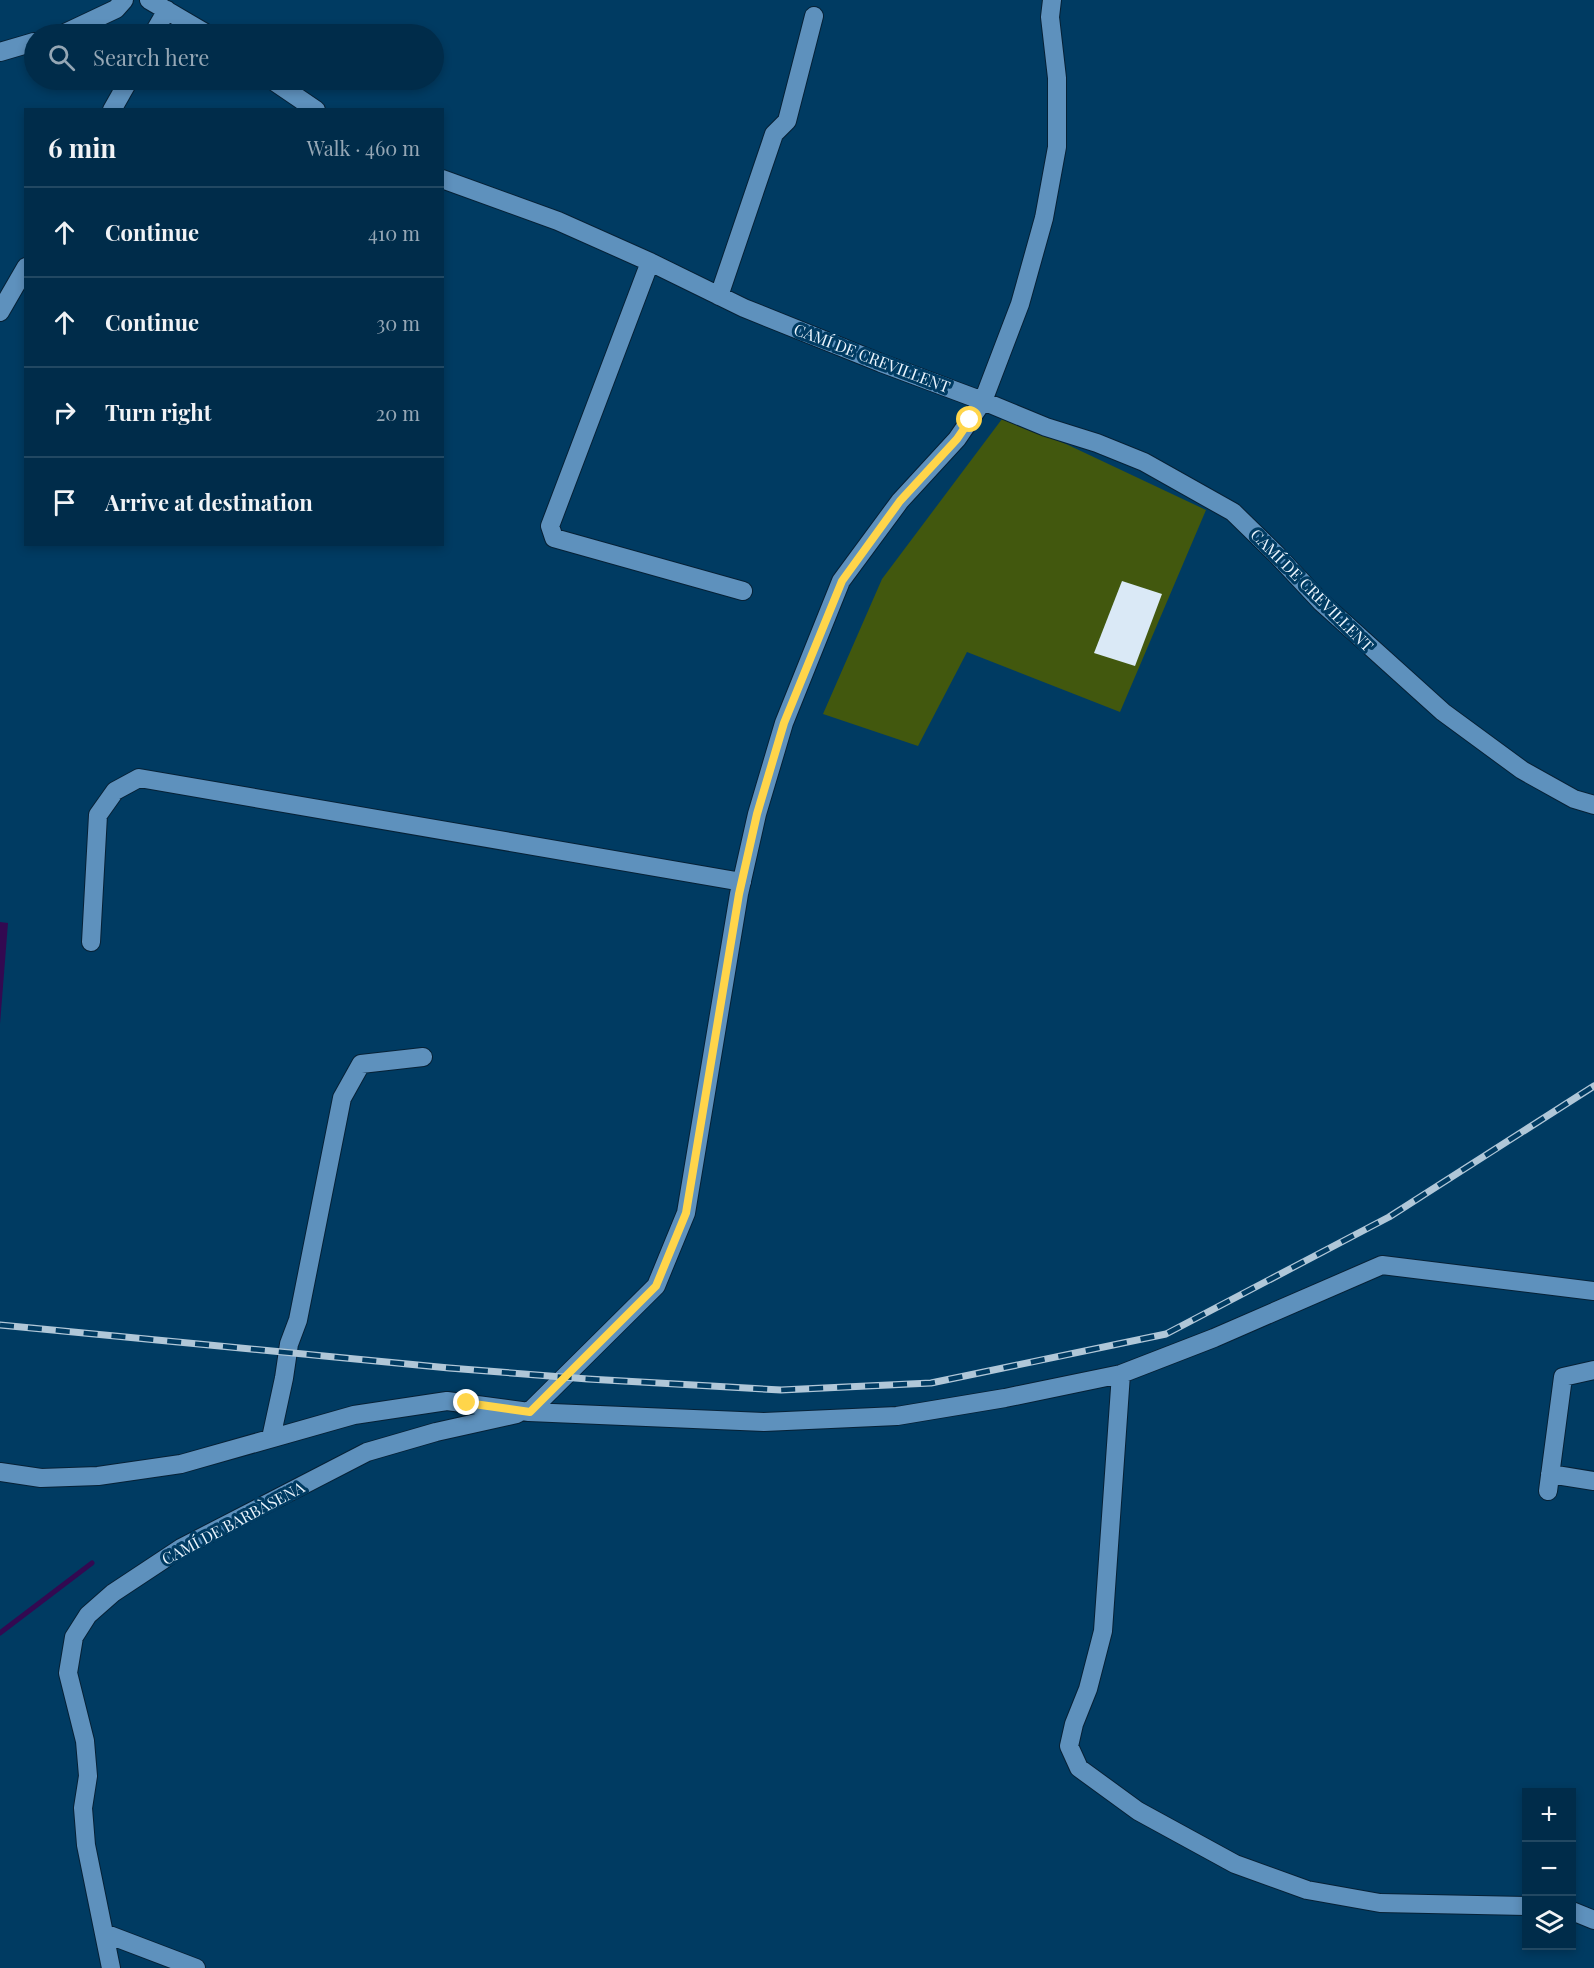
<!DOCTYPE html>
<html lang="en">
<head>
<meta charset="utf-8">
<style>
  :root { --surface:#002c4a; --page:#0a3451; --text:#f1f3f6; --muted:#95a7b5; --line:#224862 }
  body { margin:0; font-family:"Playfair Display",serif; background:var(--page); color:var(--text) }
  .controls { position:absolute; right:18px; bottom:18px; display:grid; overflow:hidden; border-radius:0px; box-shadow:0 3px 9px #0003 }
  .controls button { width:54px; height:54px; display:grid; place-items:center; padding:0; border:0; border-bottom:2px solid var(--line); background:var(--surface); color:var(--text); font:30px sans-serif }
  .stop { position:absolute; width:18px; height:18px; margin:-14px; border:4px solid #ffd54a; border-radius:50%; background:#fff }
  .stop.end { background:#ffd54a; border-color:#fff; box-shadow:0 2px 6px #0008 }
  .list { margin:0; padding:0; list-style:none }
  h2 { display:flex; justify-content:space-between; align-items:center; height:78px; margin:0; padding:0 24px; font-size:26px }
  h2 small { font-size:20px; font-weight:400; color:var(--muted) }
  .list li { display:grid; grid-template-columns:39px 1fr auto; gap:18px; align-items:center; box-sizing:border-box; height:90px; padding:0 24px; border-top:2px solid var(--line) }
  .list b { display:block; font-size:22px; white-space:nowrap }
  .list em { font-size:20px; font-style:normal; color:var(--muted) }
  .icon { flex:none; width:33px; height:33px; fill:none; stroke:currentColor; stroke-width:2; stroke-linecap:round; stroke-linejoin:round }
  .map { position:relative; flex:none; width:1594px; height:1968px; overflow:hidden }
  .search { position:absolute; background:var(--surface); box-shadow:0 3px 9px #0003; left:24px; top:24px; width:420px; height:66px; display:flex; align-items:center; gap:15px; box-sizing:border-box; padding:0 21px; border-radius:33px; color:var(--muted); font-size:22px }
  .panel { position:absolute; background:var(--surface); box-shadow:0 3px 9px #0003; left:24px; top:108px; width:420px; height:438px; border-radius:0px }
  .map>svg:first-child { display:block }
  .green { fill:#42580e }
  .water { fill:#330951 }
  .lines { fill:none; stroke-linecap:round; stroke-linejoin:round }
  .stream { stroke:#330951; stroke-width:5 }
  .building { fill:#dae9f6 }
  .minor-casing { stroke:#062136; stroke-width:20 }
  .minor { stroke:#5e91bd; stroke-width:18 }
  .rail-casing { stroke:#b0c7d8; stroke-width:7 }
  .rail { stroke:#003b62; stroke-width:4.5; stroke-dasharray:14; stroke-linecap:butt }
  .route { stroke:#ffd54a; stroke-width:8 }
  .labels { text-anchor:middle; stroke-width:6; stroke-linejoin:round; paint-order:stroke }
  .street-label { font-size:16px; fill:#eaf5fe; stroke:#003b62 }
</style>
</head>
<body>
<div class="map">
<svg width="1594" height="1968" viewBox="0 0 1594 1968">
  <rect width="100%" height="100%" fill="#003b62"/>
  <path class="green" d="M1002,419L1066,444L1206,510L1120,712L967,652L918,746L823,714L882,579Z"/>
  <path class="water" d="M0,922L8,923L0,1024Z"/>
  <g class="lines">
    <path class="stream" d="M0,1633L92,1563"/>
  </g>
  <path class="building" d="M1122,581L1162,594L1135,666L1094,653Z"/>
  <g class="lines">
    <g class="minor-casing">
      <path id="minor" d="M149,0L207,34
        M63,34L116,9L124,0
        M153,34L167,10
        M0,52L34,42
        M272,80L316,110
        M112,110L129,80
        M442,179L558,221L650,262L744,308L881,363L983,401L1046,427L1097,443L1144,462L1233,512L1276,554L1321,602L1443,712L1522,770L1574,799L1594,805
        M650,262L550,526L554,538L743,591
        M719,296L774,134L787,121L814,16
        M0,312L26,267
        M91,942L98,815L115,791L139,778L742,882
        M1121,1374L1103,1631L1088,1689L1074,1724L1069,1746L1079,1768L1138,1811L1235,1864L1307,1890L1380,1903L1526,1906
        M529,1412L656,1286L686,1213L739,894L757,814L784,723L841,581L900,501L957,439L983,401L1020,304L1044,218L1057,147V78L1050,17L1052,0
        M271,1438L284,1378L289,1344L298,1320L342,1098L361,1064L423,1057
        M0,1472L41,1478L98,1476L181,1464L354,1415L447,1401L529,1412L764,1422L897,1416L1005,1398L1121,1374L1214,1338L1382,1265L1594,1291
        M1550,1474L1594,1481
        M1548,1491L1563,1377L1594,1370
        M1572,1911L1594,1920
        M104,1933L196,1968
        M111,1968L86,1845L83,1808L88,1776L85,1741L68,1673L74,1637L88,1615L113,1593L181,1548L367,1452L436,1432L517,1414"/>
    </g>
    <use href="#minor" class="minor"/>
    <g class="rail-casing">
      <path id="rail" d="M0,1325L449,1368L588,1379L781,1390L931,1383L1166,1334L1389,1217L1594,1086"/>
    </g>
    <use href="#rail" class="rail"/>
  </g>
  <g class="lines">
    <path class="route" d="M467,1403L530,1412L656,1286L686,1213L739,894L757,814L784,723L842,581L900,501L957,439L970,420"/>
  </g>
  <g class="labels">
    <g class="street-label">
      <text transform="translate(872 358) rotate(21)" y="6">CAMÍ DE CREVILLENT</text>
      <text transform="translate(1312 590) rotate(45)" y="6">CAMÍ DE CREVILLENT</text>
      <text transform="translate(233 1523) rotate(-28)" y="6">CAMÍ DE BARBÀSENA</text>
    </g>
  </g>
</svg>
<div class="controls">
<button>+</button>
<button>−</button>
<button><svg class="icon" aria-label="layers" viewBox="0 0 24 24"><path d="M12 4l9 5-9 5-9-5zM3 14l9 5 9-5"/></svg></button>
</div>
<div class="stop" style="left:970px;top:420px"></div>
<div class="stop end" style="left:467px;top:1403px"></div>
<div class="search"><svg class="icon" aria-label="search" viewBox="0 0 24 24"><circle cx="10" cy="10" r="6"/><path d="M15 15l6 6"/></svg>Search here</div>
<section class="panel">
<h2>6 min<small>Walk · 460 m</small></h2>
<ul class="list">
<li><svg class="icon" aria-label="ahead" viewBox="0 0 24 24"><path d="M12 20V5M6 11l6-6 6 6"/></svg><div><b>Continue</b></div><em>410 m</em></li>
<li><svg class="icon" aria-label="ahead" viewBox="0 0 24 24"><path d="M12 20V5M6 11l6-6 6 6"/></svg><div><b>Continue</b></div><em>30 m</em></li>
<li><svg class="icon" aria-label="right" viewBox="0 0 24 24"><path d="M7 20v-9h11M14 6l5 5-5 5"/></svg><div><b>Turn right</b></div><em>20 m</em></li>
<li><svg class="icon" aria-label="arrive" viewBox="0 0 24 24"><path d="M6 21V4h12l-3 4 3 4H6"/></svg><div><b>Arrive at destination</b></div></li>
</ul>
</section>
</div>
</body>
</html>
